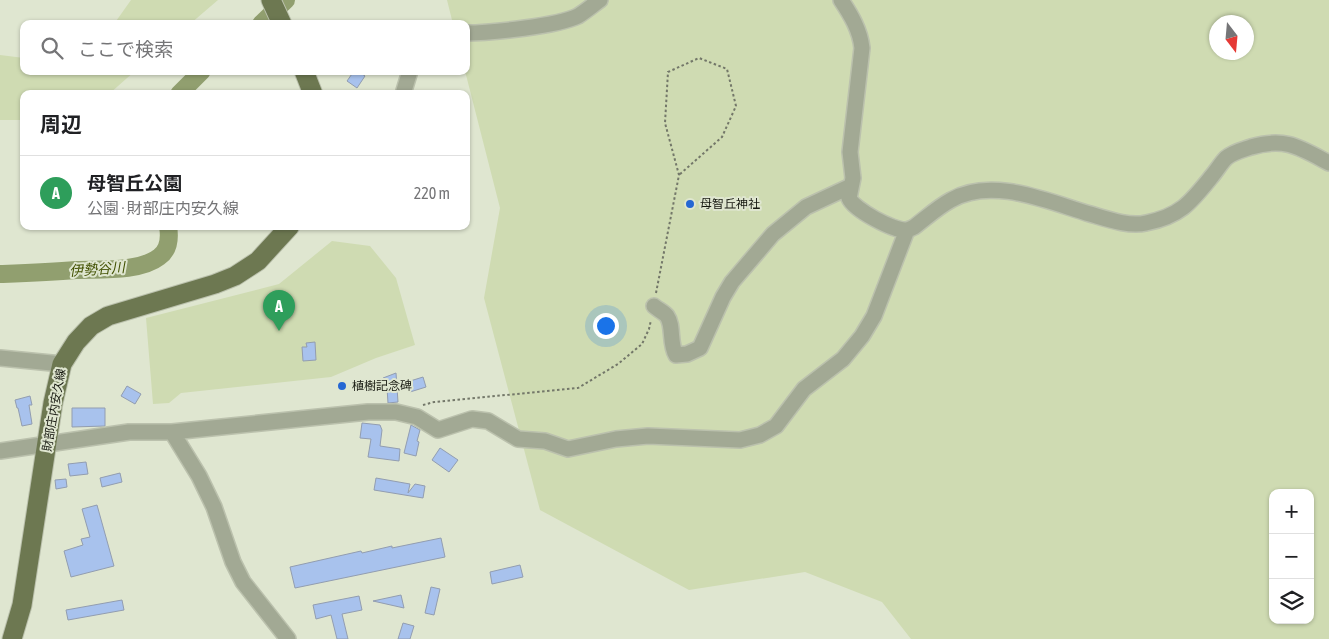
<!DOCTYPE html>
<html lang="ja">
<head>
<meta charset="utf-8">
<style>
  :root { --surface:#fff; --page:#f2f2f2; --text:#202124; --muted:#757577; --line:#e0e0e0; --accent:#2567d3 }
  body { margin:0; font-family:"Asap Condensed","Noto Sans JP",sans-serif; background:var(--page); color:var(--text) }
  .controls { position:absolute; right:15px; bottom:15px; display:grid; overflow:hidden; border-radius:10px; box-shadow:0 1px 4px #0004 }
  .controls button { width:45px; height:45px; display:grid; place-items:center; padding:0; border:0; border-bottom:1px solid var(--line); background:var(--surface); color:var(--text); font:25px sans-serif }
  .compass { position:absolute; left:1209px; top:15px; width:45px; height:45px; border-radius:50%; background:var(--surface); box-shadow:0 1px 4px #0004; rotate:164deg }
  .you { position:absolute; left:605px; top:325px; width:18px; height:18px; margin:-12px; border:4px solid #fff; border-radius:50%; background:#1a73e8; box-shadow:0 0 0 8px #1a73e833 }
  .badge { display:grid; place-items:center; width:32px; height:32px; border-radius:50%; background:var(--accent); color:#fff; font-size:16px; font-weight:700 }
  .pin { position:absolute; translate:-50% -41px; filter:drop-shadow(0 1px 2px #0008) }
  .pin::after { content:''; position:absolute; top:26px; width:18px; height:15px; background:inherit; clip-path:polygon(0 0,100% 0,50% 100%) }
  .list { margin:0; padding:0; list-style:none }
  h2 { display:flex; justify-content:space-between; align-items:center; height:65px; margin:0; padding:0 20px; font-size:21px }
  h2 small { font-size:16px; font-weight:400; color:var(--muted) }
  .list li { display:grid; grid-template-columns:32px 1fr auto; gap:15px; align-items:center; box-sizing:border-box; height:75px; padding:0 20px; border-top:1px solid var(--line) }
  .list b { display:block; font-size:19px; white-space:nowrap }
  .list p { margin:0; font-size:16px; white-space:nowrap; color:var(--muted) }
  .list em { font-size:16px; font-style:normal; color:var(--muted) }
  .icon { flex:none; width:28px; height:28px; fill:none; stroke:currentColor; stroke-width:2; stroke-linecap:round; stroke-linejoin:round }
  .map { position:relative; flex:none; width:1329px; height:639px; overflow:hidden }
  .search { position:absolute; background:var(--surface); box-shadow:0 1px 4px #0004; left:20px; top:20px; width:450px; height:55px; display:flex; align-items:center; gap:12px; box-sizing:border-box; padding:0 18px; border-radius:10px; color:var(--muted); font-size:19px }
  .panel { position:absolute; background:var(--surface); box-shadow:0 1px 4px #0004; left:20px; top:90px; width:450px; height:140px; border-radius:10px }
  .map>svg:first-child { display:block }
  .green { fill:#cfdbb2; fill-rule:evenodd }
  .lines { fill:none; stroke-linecap:round; stroke-linejoin:round }
  .river { stroke:#919f6f; stroke-width:18 }
  .building { fill:#a8c2ed; stroke:#929db0 }
  .minor-casing { stroke:#bbc1ad; stroke-width:18 }
  .major-casing { stroke:#bbc1ad; stroke-width:21 }
  .path { stroke:#737769; stroke-width:2; stroke-dasharray:2.5 2.5; stroke-linecap:butt }
  .minor { stroke:#a2a994; stroke-width:15 }
  .major { stroke:#6d7851; stroke-width:19 }
  .poi-dot { fill:#2567d3; stroke:#dfe6d0; stroke-width:2 }
  .labels { text-anchor:middle; stroke-width:4; stroke-linejoin:round; paint-order:stroke }
  .poi-label { font-size:12px; fill:#161810; stroke:#dfe6d0; text-anchor:start }
  .street-label { font-size:12px; fill:#161810; stroke:#dfe6d0 }
  .water-label { font-size:14px; font-style:italic; fill:#415000; stroke:#dfe6d0 }
</style>
</head>
<body>
<div class="map">
<svg width="1329" height="639" viewBox="0 0 1329 639">
  <rect width="100%" height="100%" fill="#dfe6d0"/>
  <path class="green" d="M131,0H218L190,24H114Z
    M447,0H1329V639H911L882,602L805,572L689,590L540,510L484,298L500,208L465,71H466V24H453ZM1216,22H1246V52H1216ZM1273,493H1310V620H1273Z
    M0,55L24,58V71H135L109,94H24V120H0Z
    M332,241L370,246L396,278L415,345L376,358L331,377L181,393L169,403L153,404L146,318L279,284Z"/>
  <g class="lines">
    <path class="river" d="M261,24L286,0
      M179,94L202,71
      M0,274C25,273 51,272 76,270C100,269 140,272 159,257C169,250 170,238 168,226"/>
  </g>
  <path class="building" d="M354,71H358L365,76L357,88L347,81Z
    M315,342L316,360L303,361L302,347H307L306,343Z
    M396,373L398,402L388,403L387,388L383,378Z
    M423,377L426,387L410,392L407,382Z
    M127,386L141,394L135,404L121,396Z
    M30,396L32,405H29L32,424L22,426L18,408H17L15,400Z
    M72,408H105V426L72,427Z
    M362,423L380,425L382,430L380,446L400,449L399,461L368,457L371,439L360,438Z
    M411,425L420,430L417,441L419,442L416,456L404,453Z
    M440,448L458,460L449,472L432,460Z
    M86,462L88,474L70,476L68,464Z
    M120,473L122,482L102,487L100,478Z
    M376,478L410,484L408,493L415,484L425,486L423,498L374,490Z
    M66,479L67,487L56,489L55,480Z
    M97,505L114,566L71,577L64,551L83,545L81,539L90,537L82,509Z
    M441,538L445,557L295,588L290,567L361,551L362,553L392,546V548Z
    M520,565L523,577L492,584L490,572Z
    M431,587L440,589L434,615L425,613Z
    M401,595L404,608L373,601Z
    M359,596L362,610L342,614L348,639H337L331,615L316,619L313,605Z
    M122,600L124,610L68,620L66,610Z
    M403,623L414,626L410,639H398Z"/>
  <g class="lines">
    <g class="minor-casing">
      <path id="minor" d="M841,0C851,15 860,30 862,48L850,152L853,178L849,198C854,210 894,231 906,230C908,230 912,228 914,227C926,218 938,207 951,200C992,176 1049,202 1090,214C1107,219 1129,227 1146,223C1181,216 1191,202 1212,176C1217,170 1221,163 1226,158C1233,152 1242,150 1251,147C1285,137 1299,147 1329,163
        M466,33C490,33 558,26 578,16C586,11 593,5 600,0
        M403,94L410,71
        M654,306C657,309 664,312 667,316C674,326 669,343 676,355L687,354L700,348L723,297L732,282L773,234L806,207L851,186
        M0,358L62,364
        M172,432L199,476L214,507L233,562L243,582L288,639
        M0,451L129,432H172L368,412H396L417,417L438,430L472,419L488,421L518,439L545,441L568,449L616,439L648,436L740,440L760,435L776,426L804,389L843,359L862,336L874,316L907,230"/>
    </g>
    <g class="major-casing">
      <path id="major" d="M271,0L282,24
        M304,71L313,94
        M12,639L22,605L53,403L62,364L76,342L91,326L108,316L215,284L235,276L258,261L290,226"/>
    </g>
    <path class="path" d="M656,293L679,175L665,123L668,72L699,58L727,69L736,106L722,137L679,175
      M423,405L434,402L578,388L618,364L642,344L649,329L651,320"/>
    <use href="#minor" class="minor"/>
    <use href="#major" class="major"/>
  </g>
  <g class="poi-dot">
    <circle cx="690" cy="204" r="5"/>
    <circle cx="342" cy="386" r="5"/>
  </g>
  <g class="labels">
    <g class="poi-label">
      <text x="700" y="208">母智丘神社</text>
      <text x="352" y="390">植樹記念碑</text>
    </g>
    <g class="street-label">
      <text transform="translate(54 410) rotate(-80)" y="4">財部庄内安久線</text>
    </g>
    <g class="water-label">
      <text transform="translate(97 269) rotate(-4)" y="5">伊勢谷川</text>
    </g>
  </g>
</svg>
<div class="controls">
<button>+</button>
<button>−</button>
<button><svg class="icon" aria-label="layers" viewBox="0 0 24 24"><path d="M12 4l9 5-9 5-9-5zM3 14l9 5 9-5"/></svg></button>
</div>
<svg class="compass" viewBox="-18 -18 36 36"><path d="M0-13l5 13h-10z" fill="#e53935"/><path d="M0 13l5-13h-10z" fill="#757577"/></svg>
<div class="you"></div>
<div class="pin badge" style="left:279px;top:331px;background:#2e9e5b">A</div>
<div class="search"><svg class="icon" aria-label="search" viewBox="0 0 24 24"><circle cx="10" cy="10" r="6"/><path d="M15 15l6 6"/></svg>ここで検索</div>
<section class="panel">
<h2>周辺<small></small></h2>
<ul class="list">
<li><span class="badge" style="background:#2e9e5b">A</span><div><b>母智丘公園</b><p>公園 · 財部庄内安久線</p></div><em>220 m</em></li>
</ul>
</section>
</div>
</body>
</html>
